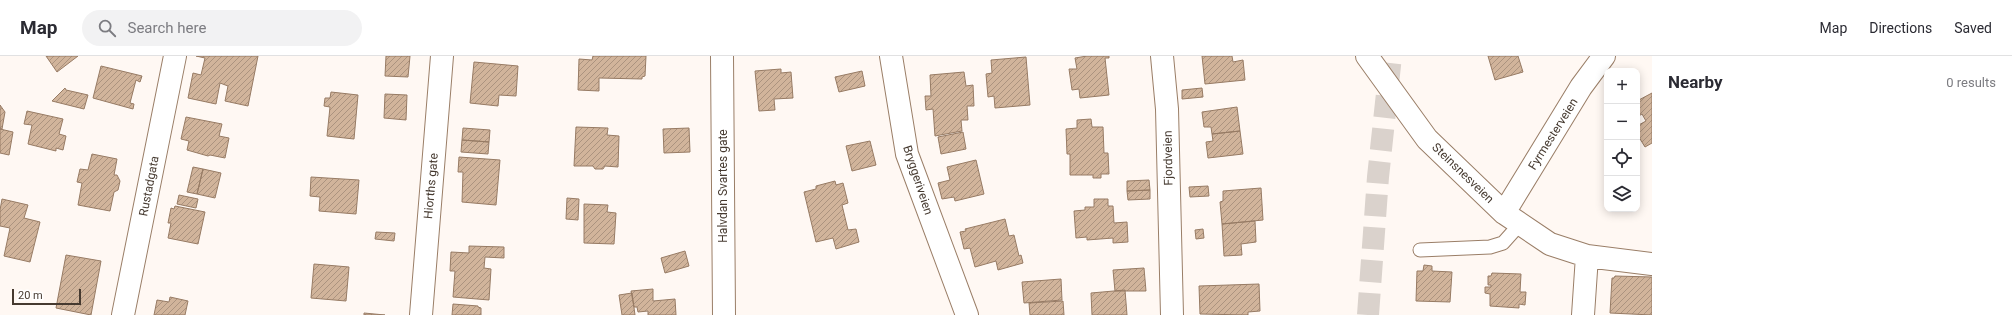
<!DOCTYPE html>
<html lang="en">
<head>
<meta charset="utf-8">
<style>
  :root { --surface:#fff; --page:#f2f2f3; --text:#2b2b33; --muted:#7c7c81; --line:#e1e1e2 }
  body { margin:0; font-family:Roboto,sans-serif; background:var(--page); color:var(--text) }
  .controls { position:absolute; right:12px; top:12px; display:grid; overflow:hidden; border-radius:8px; box-shadow:0 2px 10px #0003 }
  .controls button { width:36px; height:36px; display:grid; place-items:center; padding:0; border:0; border-bottom:1px solid var(--line); background:var(--surface); color:var(--text); font:20px sans-serif }
  .scale { position:absolute; left:12px; bottom:10px; width:69px; box-sizing:border-box; padding-left:4px; border:2px solid #463a30; border-top:0; font-size:11px; line-height:14px; white-space:nowrap; color:#463a30; -webkit-text-stroke:3px #fff; paint-order:stroke }
  .list { margin:0; padding:0; list-style:none }
  h2 { display:flex; justify-content:space-between; align-items:center; height:52px; margin:0; padding:0 16px; font-size:17px }
  h2 small { font-size:13px; font-weight:400; color:var(--muted) }
  .icon { flex:none; width:22px; height:22px; fill:none; stroke:currentColor; stroke-width:2; stroke-linecap:round; stroke-linejoin:round }
  .map { position:relative; flex:none; width:1652px; height:259px; overflow:hidden }
  header { display:flex; align-items:center; gap:24px; box-sizing:border-box; height:56px; padding:0 20px; background:var(--surface); border-bottom:1px solid var(--line) }
  header strong { font-size:19px }
  nav { display:flex; gap:22px; margin-inline-start:auto; font-size:14px }
  .search { width:280px; height:36px; background:var(--page); display:flex; align-items:center; gap:10px; box-sizing:border-box; padding:0 14px; border-radius:22px; color:var(--muted); font-size:15px }
  main { display:flex }
  aside { flex:1; background:var(--surface) }
  .map>svg:first-child { display:block }
  .building { fill:url(#building-hatch); stroke:#977b64 }
  .lines { fill:none; stroke-linecap:round; stroke-linejoin:round }
  .trunk-tunnel { stroke:#dad2cc; stroke-width:22; stroke-dasharray:22 11; stroke-linecap:butt }
  .service-casing { stroke:#9a7e67; stroke-width:15 }
  .minor-casing { stroke:#9a7e67; stroke-width:24 }
  .service { stroke:#fff; stroke-width:13 }
  .minor { stroke:#fff; stroke-width:22 }
  .labels { text-anchor:middle; stroke-width:3; stroke-linejoin:round; paint-order:stroke }
  .street-label { font-size:12px; fill:#463a30; stroke:#fff }
</style>
</head>
<body>
<header>
<strong>Map</strong>
<div class="search"><svg class="icon" aria-label="search" viewBox="0 0 24 24"><circle cx="10" cy="10" r="6"/><path d="M15 15l6 6"/></svg>Search here</div>
<nav><a>Map</a><a>Directions</a><a>Saved</a></nav>
</header>
<main>
<div class="map">
<svg width="1652" height="259" viewBox="0 0 1652 259">
  <defs>
    <pattern id="building-hatch" width="6" height="6" patternUnits="userSpaceOnUse"><rect width="6" height="6" fill="#d1b49b"/><path d="M-1 1l2-2M0 6l6-6M5 7l2-2" fill="none" stroke="#ab937f"/></pattern>
  </defs>
  <rect width="100%" height="100%" fill="#fff8f3"/>
  <path class="building" d="M46,0H78L57,16Z
    M258,0L248,50L225,45L228,30L220,27L216,48L188,42L193,17L201,19L205,2L196,0Z
    M386,0H410L408,21L385,20Z
    M593,0H646L645,20L642,21V23L599,22V35L578,34L579,3L592,4Z
    M1087,0H1109V2H1105L1109,39L1080,42L1079,33L1072,34L1069,13H1077L1075,2Z
    M1202,0H1232L1233,6L1243,4L1245,24L1205,28Z
    M1488,0H1518L1523,16L1495,24Z
    M1026,1L1030,49L995,52L994,40L988,41L986,18L992,17L991,4Z
    M474,6L518,10L516,40L499,39L498,50L470,47Z
    M101,10L142,20L140,26L136,24L130,47L134,48L133,53L93,42Z
    M781,13V17L791,16L793,42L774,43L775,54L759,55L755,15Z
    M862,15L865,30L839,36L835,21Z
    M964,16L966,30L973,29L974,50H967L968,64H961L962,75L935,80L933,53L926,54L925,40H931L930,19Z
    M65,32L66,34L88,39L84,53L52,45Z
    M1202,32L1203,41L1182,43V34Z
    M331,36L358,39L354,83L327,80L330,51L324,50L325,42H330Z
    M1652,37V87L1645,91L1637,78V70L1646,65L1642,58L1637,61V45Z
    M385,38L407,39L406,64L384,62Z
    M0,49L5,56L2,73H0Z
    M1237,51L1240,75L1212,78L1211,71H1204L1202,56Z
    M27,55L63,63L59,78L66,80L63,94L56,92V95L28,88L32,69L24,68Z
    M186,61L222,68L219,80L229,82L225,102L210,99L208,100L187,94L189,85L181,83Z
    M1091,63L1092,71H1103L1104,97H1108L1109,118H1101V122H1093V119H1070V98H1067L1066,73L1077,72V64Z
    M576,71L608,72L607,79L619,80L618,111L605,110L603,113H595L593,110H574Z
    M463,72L490,74L489,86L462,84Z
    M689,72L690,96L664,97L663,73Z
    M0,73L13,76L9,99L0,97Z
    M1240,75L1243,98L1208,102L1206,86L1213,85L1212,78Z
    M963,76L966,93L941,98L938,81Z
    M462,84L489,86L488,98L461,96Z
    M870,85L876,109L852,115L846,90Z
    M92,98L117,103L114,119H117L120,125L118,134L114,136L110,155L78,149L82,127L77,126L80,113L88,114Z
    M459,101L500,104L496,149L462,146L463,116H458Z
    M976,104L984,138L955,145L954,141L942,143L938,127L950,124L947,111Z
    M193,111L203,113L197,138L187,136Z
    M203,113L221,117L215,142L197,138Z
    M311,121L359,124L356,158L319,155L320,141L310,140Z
    M1149,124L1150,134L1127,135V125Z
    M835,125L836,129L843,127L848,147L842,149L848,174L856,173L859,186L836,193L833,182L816,186L804,136L816,133V130Z
    M1208,130L1209,140L1190,141L1189,131Z
    M1261,132L1263,164L1222,168L1220,146L1223,145V135Z
    M1150,134V143L1128,144L1127,135Z
    M179,139L198,143L196,152L177,148Z
    M567,142L579,143L578,164L566,163Z
    M2,143L28,149L24,162L40,166L30,206L4,200L10,172L0,170V154Z
    M1094,143H1108V150H1113L1114,167L1127,166L1128,186L1113,187V182L1087,184V181L1076,182L1074,155L1085,154V151H1094Z
    M584,148L608,149L607,156L616,157L614,188L584,187Z
    M175,150L205,156L198,188L168,182L171,167H168L171,152L174,153Z
    M1005,163L1009,180L1014,179L1019,200L1021,199L1023,207L998,214L996,205L975,211L970,192L964,193L960,176L966,175L965,173Z
    M1255,165L1256,186L1241,188L1242,199L1224,200L1222,168Z
    M1203,173L1204,182L1196,183L1195,174Z
    M376,176L395,177L394,185L375,183Z
    M469,190L504,191V202L485,201L484,212L491,213L489,244L453,241L455,215H450L451,196L469,197Z
    M685,195L689,210L665,217L661,202Z
    M66,199L101,205L91,259L56,252Z
    M314,208L349,211L346,245L311,242Z
    M1424,209L1432,210V215L1452,216L1450,246L1416,245L1417,215H1423Z
    M1144,212L1146,235H1115L1113,214Z
    M1492,217L1521,218L1520,236H1526L1525,249L1519,248V252L1490,250V238L1485,237V231H1491V229H1488V220H1491Z
    M1615,220L1652,221V259L1610,257L1612,222H1614Z
    M1061,223L1062,244L1024,247L1022,226Z
    M1259,228L1260,255L1248,256V259L1200,258L1199,230Z
    M653,233V245L675,243L676,259H648V255L638,256L637,251H634L631,235Z
    M1125,234L1127,259H1092L1091,237Z
    M632,237L635,259H622L619,239Z
    M170,241L188,245L185,259H154L157,244L169,246Z
    M1063,245L1064,259H1030L1029,247Z
    M453,248L478,250V251L481,252V259H452Z
    M364,257L385,259H364Z"/>
  <g class="lines">
    <path class="trunk-tunnel" d="M1368,259L1378,121L1391,0"/>
    <g class="service-casing">
      <path id="service" d="M1420,194L1490,191L1503,187L1520,168"/>
    </g>
    <g class="minor-casing">
      <path id="minor" d="M722,0L724,259
        M891,0L907,98L967,259
        M1162,0L1167,53L1172,259
        M1367,0L1427,83L1504,157L1550,188L1587,200L1652,208
        M1504,157L1581,31L1604,0
        M123,259L175,0
        M421,259L442,0
        M1583,259L1587,200"/>
    </g>
    <use href="#service" class="service"/>
    <use href="#minor" class="minor"/>
  </g>
  <g class="labels">
    <g class="street-label">
      <text transform="translate(1553 78) rotate(-58)" y="4">Fyrmesterveien</text>
      <text transform="translate(1168 102) rotate(-91)" y="4">Fjordveien</text>
      <text transform="translate(1463 117) rotate(44)" y="4">Steinsnesveien</text>
      <text transform="translate(918 124) rotate(72)" y="4">Bryggeriveien</text>
      <text transform="translate(149 130) rotate(-79)" y="4">Rustadgata</text>
      <text transform="translate(431 130) rotate(-85)" y="4">Hiorths gate</text>
      <text transform="translate(723 130) rotate(-90)" y="4">Halvdan Svartes gate</text>
    </g>
  </g>
</svg>
<div class="controls">
<button>+</button>
<button>−</button>
<button><svg class="icon" aria-label="locate" viewBox="0 0 24 24"><circle cx="12" cy="12" r="6"/><path d="M12 2v4M12 18v4M2 12h4M18 12h4"/></svg></button>
<button><svg class="icon" aria-label="layers" viewBox="0 0 24 24"><path d="M12 4l9 5-9 5-9-5zM3 14l9 5 9-5"/></svg></button>
</div>
<div class="scale">20 m</div>
</div>
<aside>
<h2>Nearby<small>0 results</small></h2>
<ul class="list">
</ul>
</aside>
</main>
</body>
</html>
